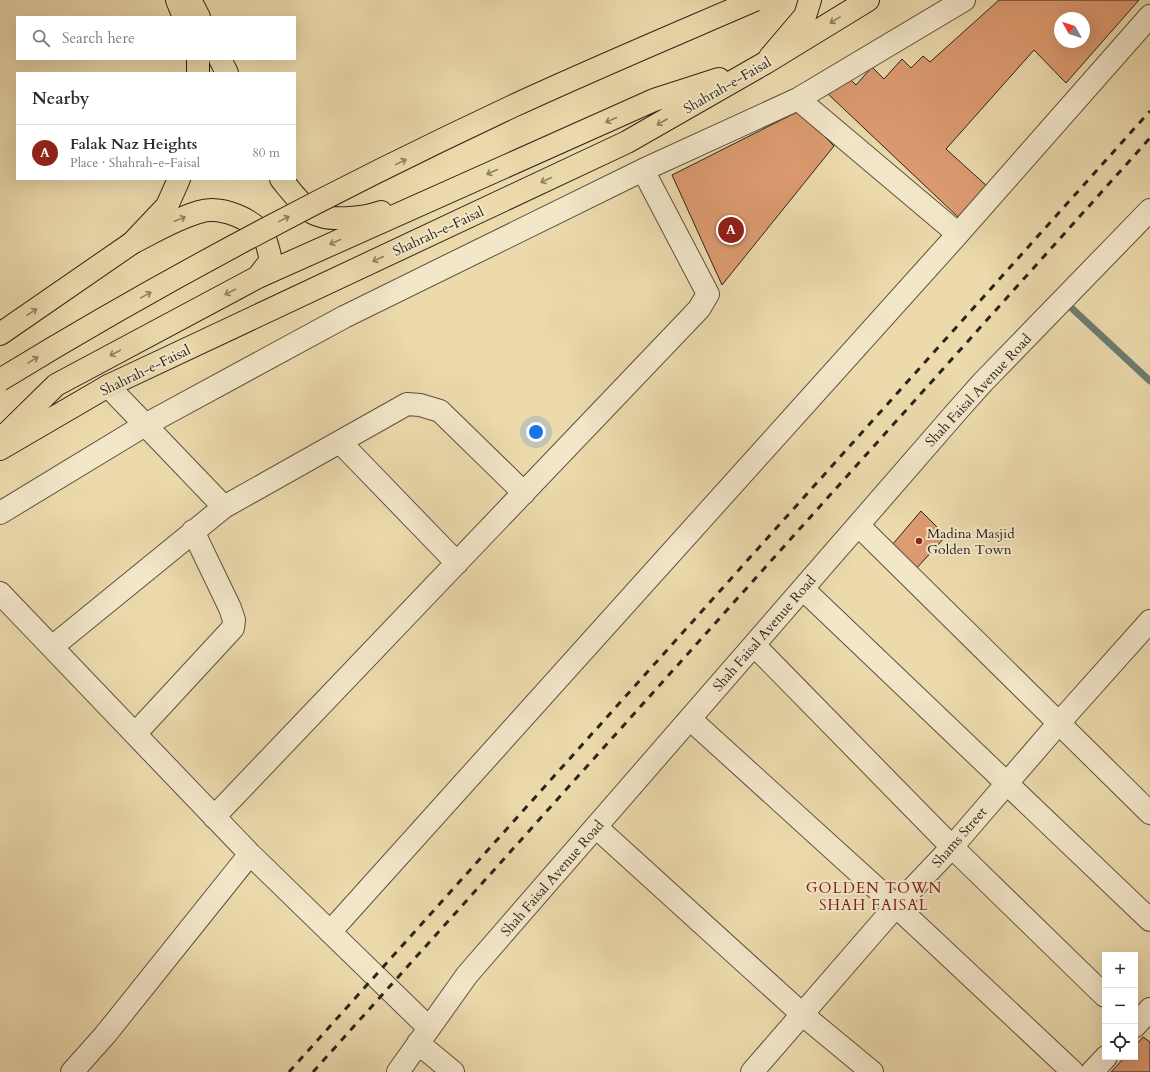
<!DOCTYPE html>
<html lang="en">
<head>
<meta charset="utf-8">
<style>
  :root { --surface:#fff; --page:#f2f2f3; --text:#2b2b33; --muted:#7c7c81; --line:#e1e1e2; --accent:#8f2418 }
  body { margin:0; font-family:Cardo,serif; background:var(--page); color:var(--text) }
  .controls { position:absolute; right:12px; bottom:12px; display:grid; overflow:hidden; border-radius:0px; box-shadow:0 4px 16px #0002 }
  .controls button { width:36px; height:36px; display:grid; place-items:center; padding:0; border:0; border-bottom:1px solid var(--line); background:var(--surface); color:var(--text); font:20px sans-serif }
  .compass { position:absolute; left:1054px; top:12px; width:36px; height:36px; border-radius:50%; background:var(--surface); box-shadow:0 4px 16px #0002; rotate:309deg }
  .you { position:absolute; left:536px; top:432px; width:14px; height:14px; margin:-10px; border:3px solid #fff; border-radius:50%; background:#1a73e8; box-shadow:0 0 0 6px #1a73e833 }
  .badge { display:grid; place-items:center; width:26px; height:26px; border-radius:50%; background:var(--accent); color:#fff; font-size:13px; font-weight:700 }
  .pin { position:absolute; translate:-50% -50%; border:2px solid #fff; box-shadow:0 1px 4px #0006 }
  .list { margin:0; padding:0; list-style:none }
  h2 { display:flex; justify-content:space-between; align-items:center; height:52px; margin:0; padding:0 16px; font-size:17px }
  h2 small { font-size:13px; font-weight:400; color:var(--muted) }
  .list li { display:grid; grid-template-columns:26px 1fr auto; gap:12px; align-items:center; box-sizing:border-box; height:56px; padding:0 16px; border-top:1px solid var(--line) }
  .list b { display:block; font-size:15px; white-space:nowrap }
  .list p { margin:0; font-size:13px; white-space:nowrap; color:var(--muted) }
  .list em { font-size:13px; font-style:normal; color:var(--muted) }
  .icon { flex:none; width:22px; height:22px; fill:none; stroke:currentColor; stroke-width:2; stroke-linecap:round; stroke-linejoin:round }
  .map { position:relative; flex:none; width:1150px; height:1072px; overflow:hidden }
  .search { position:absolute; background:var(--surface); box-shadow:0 4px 16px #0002; left:16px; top:16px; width:280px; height:44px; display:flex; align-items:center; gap:10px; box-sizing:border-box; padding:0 14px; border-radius:0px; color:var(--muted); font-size:15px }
  .panel { position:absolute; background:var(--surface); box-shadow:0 4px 16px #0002; left:16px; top:72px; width:280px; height:108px; border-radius:0px }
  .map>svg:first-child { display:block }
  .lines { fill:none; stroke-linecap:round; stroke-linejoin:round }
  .stream { stroke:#6d7e72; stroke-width:7 }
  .building { fill:#dd9b71; stroke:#2c241a; fill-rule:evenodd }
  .minor-casing { stroke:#5c523f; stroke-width:24 }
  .major-casing { stroke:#2c241a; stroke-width:24 }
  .highway-casing { stroke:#2c241a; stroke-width:24 }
  .minor { stroke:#f3e7ca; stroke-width:22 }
  .major { stroke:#ecdaad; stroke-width:22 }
  .highway { stroke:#ecdaad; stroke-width:22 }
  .rail { stroke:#2c241a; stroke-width:3; stroke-dasharray:7 7; stroke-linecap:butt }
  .highway-bridge-casing { stroke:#2c241a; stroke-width:24; stroke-linecap:butt }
  .highway-bridge { stroke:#ecdaad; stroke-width:22 }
  .oneway { stroke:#8c7f64 }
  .poi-dot { fill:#8f2418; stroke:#f3e7ca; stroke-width:1.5 }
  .labels { text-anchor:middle; stroke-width:4; stroke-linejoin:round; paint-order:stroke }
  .street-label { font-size:14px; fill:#2c241a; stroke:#f3e7ca }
  .poi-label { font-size:14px; fill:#2c241a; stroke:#f3e7ca; text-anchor:start }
  .neighbourhood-label { font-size:15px; letter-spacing:1px; fill:#7a1f14; stroke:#f3e7ca }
</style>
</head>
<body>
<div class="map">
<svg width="1150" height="1072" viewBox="0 0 1150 1072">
  <rect width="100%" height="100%" fill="#ecdaad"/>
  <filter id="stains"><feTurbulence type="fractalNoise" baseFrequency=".005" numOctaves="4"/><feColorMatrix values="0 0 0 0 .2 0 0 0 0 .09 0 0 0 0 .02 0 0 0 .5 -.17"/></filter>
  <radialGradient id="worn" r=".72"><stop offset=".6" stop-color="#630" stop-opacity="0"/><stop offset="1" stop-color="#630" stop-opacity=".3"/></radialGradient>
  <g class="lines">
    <path class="stream" d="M1064,301L1150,381"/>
  </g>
  <path class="building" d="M999,0H1139L1066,83L1034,50L946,149L988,187L959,218L827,93L845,74L856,85L872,67L884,79L902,59L911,68L923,56L930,62ZM1060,18H1084V42H1060Z
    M799,111L834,146L722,285L672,175Z
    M921,511L946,536L914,571L892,545Z
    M1143,1037L1150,1042V1072H1111L1125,1057H1135V1046Z"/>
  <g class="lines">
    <g class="minor-casing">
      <path id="minor" d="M798,99L958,234
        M108,386L224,507
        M340,442L457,563
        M0,513L145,425L344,317L643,170L798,99L964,0
        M858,525L1150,813
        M803,589L1150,920
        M0,593L250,854L429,1028
        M754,645L952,847L1105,996
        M52,647L224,507L407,404L420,405L440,411L524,493
        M690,719L896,906L1073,1072
        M135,734L233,628L234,620L230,608L193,531
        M214,817L699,309L708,294L643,170
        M596,827L803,1015L872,1072
        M330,932L958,234L1150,16
        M1135,1026L1150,1009
        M418,1043L453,1072
        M72,1072L105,1035L250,854
        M398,1072L467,975L958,410L983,382L1150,210
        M752,1072L896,906L952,847L1058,724L1150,621
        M1092,1072L1106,1057"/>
    </g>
    <g class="major-casing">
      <path id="major" d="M177,0L184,17
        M770,57L805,16L810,0
        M198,59V73
        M0,334L132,243L167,206L179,179"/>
    </g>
    <g class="highway-casing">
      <path id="highway" d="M190,0L199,17
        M220,59L227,73
        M281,179C291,191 300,204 313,213C329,222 364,218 381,212
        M258,277L654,100L719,79
        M1,439L56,385L258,277L271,260C269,253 268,246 265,239C256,219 220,205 199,212C175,219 154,232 132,243
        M0,449L108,386L627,142L765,63L868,0"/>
    </g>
    <use href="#minor" class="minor"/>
    <use href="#major" class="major"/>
    <use href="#highway" class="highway"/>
    <path class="rail" d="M289,1072L1150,111
      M313,1072L1150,138"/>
    <g class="highway-bridge-casing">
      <path id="highway-bridge" d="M0,380C165,279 338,188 513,106C593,69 674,35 755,0"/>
    </g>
    <use href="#highway-bridge" class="highway-bridge"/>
  </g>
  <defs><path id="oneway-shaft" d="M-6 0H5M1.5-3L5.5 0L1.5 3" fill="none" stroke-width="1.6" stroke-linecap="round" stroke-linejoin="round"/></defs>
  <g class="oneway">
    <use href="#oneway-shaft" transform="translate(835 20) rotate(149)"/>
    <use href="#oneway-shaft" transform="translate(611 120) rotate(156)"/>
    <use href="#oneway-shaft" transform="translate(662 122) rotate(150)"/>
    <use href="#oneway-shaft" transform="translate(401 162) rotate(-26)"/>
    <use href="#oneway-shaft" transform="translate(492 172) rotate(156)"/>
    <use href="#oneway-shaft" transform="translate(546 180) rotate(155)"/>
    <use href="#oneway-shaft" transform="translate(180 219) rotate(-22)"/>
    <use href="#oneway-shaft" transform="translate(284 219) rotate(-26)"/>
    <use href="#oneway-shaft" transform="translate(335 242) rotate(156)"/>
    <use href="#oneway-shaft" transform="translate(378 259) rotate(155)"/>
    <use href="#oneway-shaft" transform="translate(230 292) rotate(152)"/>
    <use href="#oneway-shaft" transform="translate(146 295) rotate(-29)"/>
    <use href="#oneway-shaft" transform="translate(32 312) rotate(-34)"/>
    <use href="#oneway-shaft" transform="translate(115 353) rotate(152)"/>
    <use href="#oneway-shaft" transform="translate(33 360) rotate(-31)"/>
  </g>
  <circle class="poi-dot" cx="919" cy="541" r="4"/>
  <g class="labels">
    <g class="street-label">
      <text transform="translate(727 85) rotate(-30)" y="5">Shahrah-e-Faisal</text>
      <text transform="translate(438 231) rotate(-25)" y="5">Shahrah-e-Faisal</text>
      <text transform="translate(145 370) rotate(-26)" y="5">Shahrah-e-Faisal</text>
      <text transform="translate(978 390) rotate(-47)" y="5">Shah Faisal Avenue Road</text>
      <text transform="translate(764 633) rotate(-49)" y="5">Shah Faisal Avenue Road</text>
      <text transform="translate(959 837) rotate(-49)" y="5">Shams Street</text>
      <text transform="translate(552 878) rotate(-49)" y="5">Shah Faisal Avenue Road</text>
    </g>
    <g class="poi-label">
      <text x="927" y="538">Madina Masjid<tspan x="927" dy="16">Golden Town</tspan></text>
    </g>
    <g class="neighbourhood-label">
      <text x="874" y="893">GOLDEN TOWN<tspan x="874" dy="17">SHAH FAISAL</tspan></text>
    </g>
  </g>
  <rect width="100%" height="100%" filter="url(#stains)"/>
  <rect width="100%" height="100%" fill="url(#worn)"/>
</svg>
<div class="controls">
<button>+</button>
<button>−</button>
<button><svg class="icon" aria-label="locate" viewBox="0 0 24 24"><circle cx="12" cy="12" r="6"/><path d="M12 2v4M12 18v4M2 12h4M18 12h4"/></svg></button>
</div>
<svg class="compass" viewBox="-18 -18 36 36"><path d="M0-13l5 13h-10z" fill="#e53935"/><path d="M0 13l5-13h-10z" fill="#7c7c81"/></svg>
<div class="you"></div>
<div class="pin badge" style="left:731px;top:230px">A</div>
<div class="search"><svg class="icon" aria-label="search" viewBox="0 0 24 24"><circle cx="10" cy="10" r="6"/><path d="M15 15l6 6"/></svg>Search here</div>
<section class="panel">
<h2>Nearby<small></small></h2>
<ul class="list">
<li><span class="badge">A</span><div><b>Falak Naz Heights</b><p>Place · Shahrah-e-Faisal</p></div><em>80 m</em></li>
</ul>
</section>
</div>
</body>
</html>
